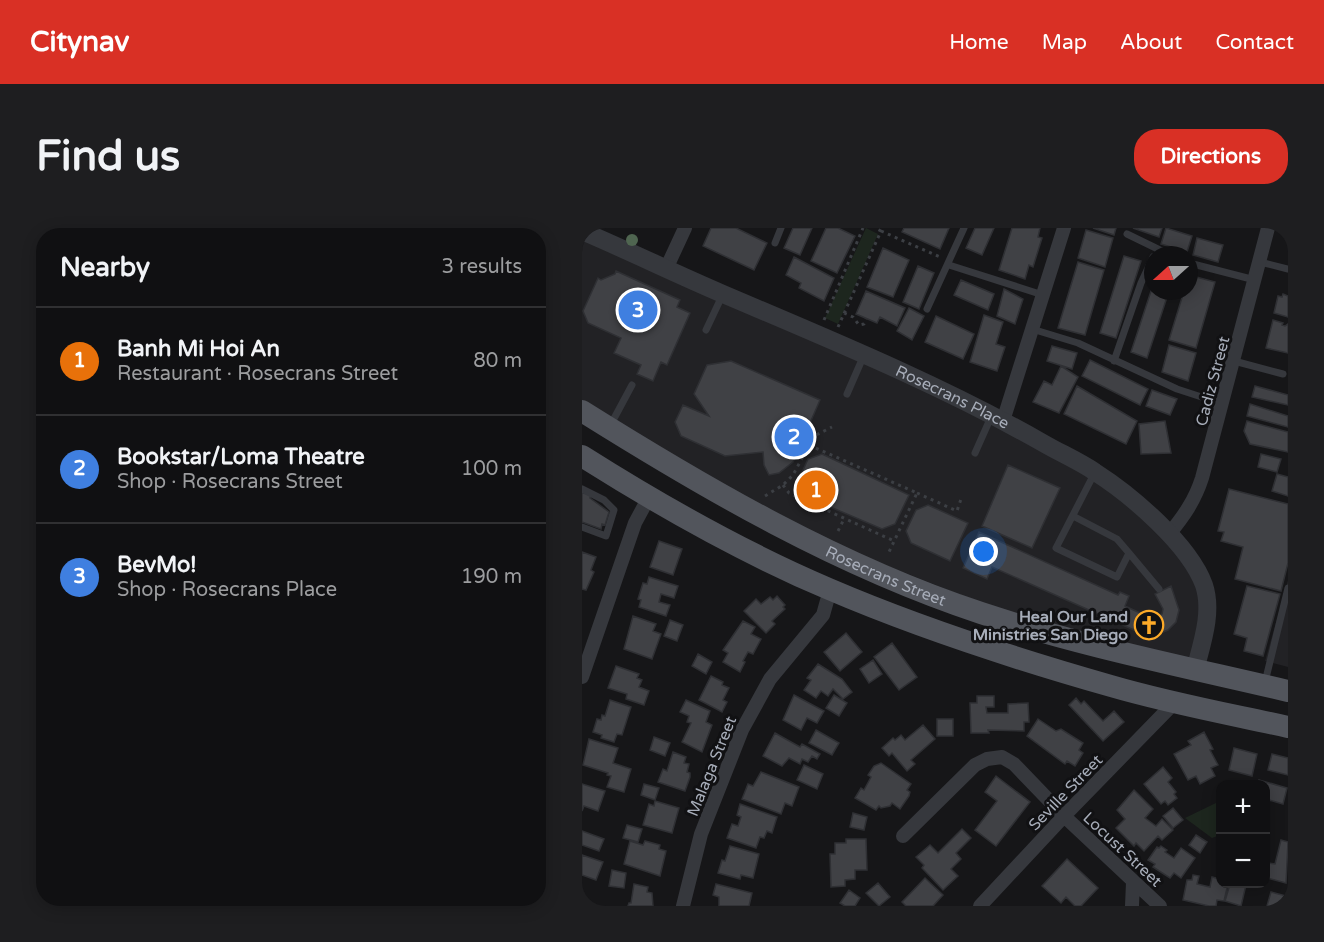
<!DOCTYPE html>
<html lang="en">
<head>
<meta charset="utf-8">
<style>
  :root { --surface:#101012; --page:#1e1e20; --text:#f1f3f6; --muted:#9c9d9f; --line:#303032; --accent:#d93025 }
  body { margin:0; font-family:"Varela Round",sans-serif; background:var(--page); color:var(--text) }
  .controls { position:absolute; right:18px; bottom:18px; display:grid; overflow:hidden; border-radius:12px; box-shadow:0 3px 15px #0003 }
  .controls button { width:54px; height:54px; display:grid; place-items:center; padding:0; border:0; border-bottom:2px solid var(--line); background:var(--surface); color:var(--text); font:30px sans-serif }
  .compass { position:absolute; left:562px; top:18px; width:54px; height:54px; border-radius:50%; background:var(--surface); box-shadow:0 3px 15px #0003; rotate:249deg }
  .you { position:absolute; left:402px; top:324px; width:21px; height:21px; margin:-15px; border:4px solid #fff; border-radius:50%; background:#1a73e8; box-shadow:0 0 0 9px #1a73e833 }
  .badge { display:grid; place-items:center; width:39px; height:39px; border-radius:50%; background:var(--accent); color:#fff; font-size:20px; font-weight:700 }
  .pin { position:absolute; translate:-50% -50%; border:3px solid #fff; box-shadow:0 2px 6px #0006 }
  .list { margin:0; padding:0; list-style:none }
  h2 { display:flex; justify-content:space-between; align-items:center; height:78px; margin:0; padding:0 24px; font-size:26px }
  h2 small { font-size:20px; font-weight:400; color:var(--muted) }
  .list li { display:grid; grid-template-columns:39px 1fr auto; gap:18px; align-items:center; box-sizing:border-box; height:108px; padding:0 24px; border-top:2px solid var(--line) }
  .list b { display:block; font-size:22px; white-space:nowrap }
  .list p { margin:0; font-size:20px; white-space:nowrap; color:var(--muted) }
  .list em { font-size:20px; font-style:normal; color:var(--muted) }
  .map { position:relative; flex:none; width:706px; height:678px; overflow:hidden; border-radius:24px }
  header { display:flex; align-items:center; gap:36px; box-sizing:border-box; height:84px; padding:0 30px; background:var(--accent); color:#fff }
  header strong { font-size:28px }
  nav { display:flex; gap:33px; margin-inline-start:auto; font-size:21px }
  .intro { display:flex; align-items:center; justify-content:space-between; box-sizing:border-box; height:144px; padding:0 36px }
  h1 { margin:0; font-size:42px }
  .button { padding:15px 27px; border-radius:24px; background:var(--accent); color:#fff; font-size:21px; font-weight:700 }
  main { display:flex; gap:36px; padding:0 36px }
  aside { flex:1; background:var(--surface); border-radius:24px; box-shadow:0 3px 15px #0003 }
  .map>svg:first-child { display:block }
  .built { fill:#222225 }
  .green { fill:#1d261e }
  .building { fill:#404145; stroke:#2f3034; stroke-width:1.5 }
  .lines { fill:none; stroke-linecap:round; stroke-linejoin:round }
  .path { stroke:#3c3f44; stroke-width:3; stroke-dasharray:3 4.5; stroke-linecap:butt }
  .service { stroke:#36383d; stroke-width:7 }
  .minor { stroke:#36383d; stroke-width:14 }
  .tertiary { stroke:#36383d; stroke-width:18 }
  .primary { stroke:#52555c; stroke-width:22 }
  .tree { fill:#4f6550 }
  .labels { text-anchor:middle; stroke-width:6; stroke-linejoin:round; paint-order:stroke }
  .street-label { font-size:16px; fill:#a7adb9; stroke:#111113 }
  .poi-label { font-size:16px; font-weight:bold; fill:#a7adb9; stroke:#111113; text-anchor:end }
</style>
</head>
<body>
<header>
<strong>Citynav</strong>
<nav><a>Home</a><a>Map</a><a>About</a><a>Contact</a></nav>
</header>
<div class="intro"><h1>Find us</h1><a class="button">Directions</a></div>
<main>
<aside>
<h2>Nearby<small>3 results</small></h2>
<ul class="list">
<li><span class="badge" style="background:#e8710a">1</span><div><b>Banh Mi Hoi An</b><p>Restaurant · Rosecrans Street</p></div><em>80 m</em></li>
<li><span class="badge" style="background:#3f7fe0">2</span><div><b>Bookstar/Loma Theatre</b><p>Shop · Rosecrans Street</p></div><em>100 m</em></li>
<li><span class="badge" style="background:#3f7fe0">3</span><div><b>BevMo!</b><p>Shop · Rosecrans Place</p></div><em>190 m</em></li>
</ul>
</aside>
<div class="map">
<svg width="706" height="678" viewBox="0 0 706 678">
  <rect width="100%" height="100%" fill="#161618"/>
  <path class="built" d="M0,6L420,194L508,244L587,308L623,370L612,439L469,403L190,292L0,180Z
    M706,352V439L683,433Z"/>
  <path class="green" d="M284,0L296,6L256,96L243,90Z
    M638,573V607L630,610L603,590Z"/>
  <path class="building" d="M129,0H154L185,15L172,42L121,18Z
    M211,0H230L218,27L202,20Z
    M244,0H256L273,8L255,45L229,33Z
    M322,0H367L358,21L320,4Z
    M393,0H412L400,27L384,20Z
    M430,0H458L456,9L460,10L451,39L447,37L443,51L417,42Z
    M511,0H534L532,7Z
    M551,0H580L577,9Z
    M584,0L610,8L605,24L579,16Z
    M504,2L531,10L523,39L496,30Z
    M615,10L641,17L636,34L611,27Z
    M301,20L327,32L311,69L285,59Z
    M542,28L559,33L534,110L518,105Z
    M212,29L252,50L242,73L217,60L219,55L204,47Z
    M496,34L522,42L503,107L476,100Z
    M336,38L352,45L337,81L321,74Z
    M34,43L98,72L95,79L108,85L85,137L79,134L71,153L55,146L59,137L32,125L39,110L6,95L1,83L16,50L19,52L33,46Z
    M607,47L633,54L614,120L587,112L602,63H607Z
    M379,52L412,66L406,82L372,67Z
    M571,57V63H587L565,130L549,124Z
    M422,61L441,71L433,96L415,88Z
    M284,63L323,80L315,98L298,89L295,95L274,86Z
    M701,66L706,68V89L692,85L696,68L700,69Z
    M327,80L342,88L330,112L315,103Z
    M402,87L421,94L414,116L423,119L415,143L388,134Z
    M354,88L392,106L381,131L343,114Z
    M691,92L701,95L700,97L703,98L706,96V125L684,120Z
    M587,117L614,125L606,153L580,144Z
    M470,118L495,125L490,141L465,133Z
    M508,132L566,161L558,177L500,148Z
    M149,133L238,172L211,234L197,245L187,247L182,237L181,224L143,228L99,208L93,194L101,177L127,188L112,166L125,137Z
    M479,138L496,149L477,185L451,174L462,153L470,157Z
    M495,158L555,193L544,216L482,186Z
    M673,158L706,167V177L670,169Z
    M570,162L595,171L588,187L564,178Z
    M668,176L706,188V199L665,188Z
    M583,193L589,225L559,226L557,196Z
    M665,193L706,204V224L668,216L662,203Z
    M240,226L327,267L313,296L300,301L232,272L217,251L226,231Z
    M679,226L699,231L695,244L676,239Z
    M426,237L478,260L450,320L400,298Z
    M695,246L706,249V268L690,263Z
    M647,261L706,276V335L699,363L653,351L661,319L639,313L642,304L636,303Z
    M0,264L9,267L8,270L27,284L23,297L20,296L19,301L0,294Z
    M346,277L386,295L368,333L329,315L324,303L334,282Z
    M397,304L536,367L538,364L547,368L543,378L569,390L574,389L580,386L581,381L573,366L589,358L597,382L594,394L586,402L576,406H561L410,339L405,351L381,340Z
    M77,313L100,321L91,347L68,339Z
    M0,324L14,329L9,342L12,344L4,362L0,361Z
    M67,349L96,358L92,370L79,366L77,374L88,377L84,388L57,379L59,372L56,371L61,355L65,356Z
    M665,358L698,366L681,428L662,423L665,410L652,406Z
    M195,368L203,377L201,379L203,381L190,393L193,396L184,405L162,383L174,371L179,376L188,369L191,372Z
    M51,388L74,396L71,403L79,406L70,431L42,421Z
    M88,392L101,397L95,413L82,408Z
    M161,393L173,399L169,406L179,411L171,426L166,424L161,433L163,434L158,444L141,434L146,425L141,422Z
    M264,405L280,424L258,443L242,424Z
    M310,415L335,449L317,462L292,429Z
    M116,426L130,434L124,446L110,438Z
    M291,432L300,446L287,455L278,441Z
    M236,436L260,451L270,464L261,471L251,461L246,468L239,463L234,470L222,462L229,452L225,450Z
    M34,438L57,446L55,450L60,452L57,459L67,463L62,477L44,471L45,466L26,460Z
    M129,448L141,454L140,457L147,460L141,472L145,474L140,484L117,472Z
    M212,467L242,483L235,495L225,490L219,502L201,492Z
    M252,467L265,475L257,488L244,480Z
    M395,468H412V479H404L405,485H426V476L446,475L447,494H442V503L406,502L407,505H389L388,475H395Z
    M494,470L499,476L502,473L521,493L532,483L542,494L521,513L487,477Z
    M28,472L49,479L40,507L35,506L32,514L19,510L20,507L11,504L15,491L19,492L20,487L23,488Z
    M104,472L128,483L124,494L130,497L120,524L100,514L109,495L105,494L107,488L98,484Z
    M355,491H371V508H355Z
    M456,491L474,503L479,501L501,515L497,522L501,525L493,538L485,533L483,536L445,508Z
    M341,497L353,511L329,532L333,536L325,543L310,525L307,528L300,520L311,510L313,512L319,507L323,512Z
    M234,502L257,515L250,527L227,515Z
    M622,504L631,521L628,522L636,537L629,540L633,548L618,556L614,548L606,552L592,526L609,517L606,513Z
    M193,505L218,519L220,516L238,526L235,531L230,528L226,534L220,531L218,536L207,530L200,538L181,528Z
    M72,509L88,515L83,528L68,522Z
    M7,511L36,520L31,535L49,541L42,564L25,559L29,548L25,547L26,545L1,537Z
    M652,520L675,526L670,548L647,542Z
    M91,524L104,529L102,535L107,536L105,544L108,545V549L103,563L76,554L81,541L85,543Z
    M690,526L706,530V547L686,542Z
    M299,535L329,556L325,562L328,564L327,568L318,581L310,575L308,578L299,580L297,578L294,582L273,570L279,560L282,562L289,549L286,547L292,538Z
    M222,537L241,546L235,561L215,552Z
    M581,539L590,550L586,554L594,564L592,566L595,570L586,577L583,573L579,576L562,556Z
    M179,544L217,559L210,578L203,575L199,586L160,571L166,556L171,558Z
    M414,548L448,574L414,618L393,602L415,573L403,564Z
    M677,552L705,560L701,576L687,572L684,584V556H676Z
    M0,556L23,563L16,583L2,578L0,583Z
    M62,556L77,560L73,572L59,567Z
    M552,562L571,581L563,590L574,598L580,591L591,602L580,612L576,608L562,623L554,615L552,618L534,600L543,591L535,582Z
    M73,573L97,580L90,605L61,597L67,576L72,578Z
    M158,576L195,589L190,605L185,603L182,610L178,609L174,620L145,610L150,596L156,598L159,589L155,587Z
    M591,580L601,592L591,600L581,588Z
    M271,585L285,589L282,602L268,599Z
    M45,597L60,601L56,614L41,610Z
    M380,601L389,610L374,625L379,631L369,641L376,648L361,662L340,640L342,637L334,629L348,617L356,625Z
    M0,603L22,611L17,623L0,617Z
    M614,607L625,614L618,625L607,617Z
    M264,611H284L285,642H273V651L263,652V658L249,659L248,626H253V615H264Z
    M699,612L706,614L704,655L685,650L687,645L684,644L686,635L693,636Z
    M48,613L61,617L63,613L78,617L77,621L84,623L78,648L42,636Z
    M148,618L177,626L171,650L159,647L158,651L136,645L140,632L143,633Z
    M579,618L585,622L583,624L592,630L599,620L613,630L599,650L592,645L588,650L571,639L573,636L566,632L575,619L577,620Z
    M0,627L21,634L14,652L0,647Z
    M485,631L516,660L499,678H493L484,669L479,675L460,658Z
    M30,642L44,645L42,660L27,658Z
    M611,647L617,648L615,656L628,659L630,649L638,651V656H646L642,673L635,672L634,678H627L601,672L605,652H610Z
    M343,650L361,667L351,678H324L320,674Z
    M296,655L308,669L297,678L284,665Z
    M52,656L66,659L65,664L70,665L71,678H46L47,675H49Z
    M134,656L170,665L167,678H137V669L131,667Z
    M648,656L664,657L659,678L643,673Z
    M267,662L278,670L273,678H263L258,675Z
    M689,664L704,668L702,678H685Z"/>
  <g class="lines">
    <path class="path" d="M299,3L358,29
      M262,85L271,89L277,97L282,96L284,91
      M242,92L281,0
      M256,99L299,3L293,0
      M227,217L335,265L306,326
      M201,257L207,265L312,313
      M335,265L375,283L380,268
      M183,268L201,257L211,247L232,208L250,199
      M256,303L262,291"/>
    <path class="service" d="M545,6L582,24
      M193,15L199,0
      M678,34L706,41
      M607,35L673,52
      M367,37L461,67
      M345,81L382,0
      M450,101L496,115L595,161L641,176
      M124,102L140,68
      M532,133L559,55L571,29
      M652,133L701,146
      M265,166L282,127
      M28,198L50,157
      M393,225L409,189
      M0,261L22,272L32,282L24,308L0,299
      M491,288L535,311L547,325L535,349L474,320L512,246
      M547,325L577,361
      M683,454L706,360"/>
    <path class="minor" d="M84,41L103,0
      M421,193L482,0
      M587,306C602,288 613,272 620,250L686,0
      M0,449L53,295L67,269
      M321,608L393,537L405,531L420,529L432,536L482,588L578,678
      M101,678L119,606L160,502L188,451L241,387L248,362
      M398,678L482,588L593,474
      M550,678L551,654"/>
    <path class="tertiary" id="s1" d="M0,3C47,23 94,46 141,66C249,112 359,157 461,215C478,225 497,233 513,244C549,267 607,316 622,357C631,384 620,415 613,442"/>
    <g class="primary">
      <path id="s2" d="M0,183C126,262 257,338 399,385C499,418 604,439 706,463"/>
      <path d="M0,228C79,278 160,324 247,361C338,400 434,431 529,458C587,475 647,486 706,499"/>
    </g>
  </g>
  <circle class="tree" cx="50" cy="12" r="6"/>
  <defs>
    <g id="church-ring" transform="scale(1.5)"><circle r="9.5" fill="#111113" stroke="#fdaa28" stroke-width="1.5"/><path d="M-1.2-6h2.4v3.5h3.3v2.4h-3.3V6h-2.4V-.1h-3.3v-2.4h3.3Z" fill="#fdaa28"/></g>
  </defs>
  <g fill-rule="evenodd">
    <use href="#church-ring" x="567" y="397"/>
  </g>
  <g class="labels">
    <g class="street-label">
      <text transform="translate(630 153) rotate(-75)" y="6">Cadiz Street</text>
      <text dy="6" stroke="none"><textPath href="#s1" startOffset="406">Rosecrans Place</textPath></text>
      <text dy="6" stroke="none"><textPath href="#s2" startOffset="346">Rosecrans Street</textPath></text>
      <text transform="translate(129 538) rotate(-68)" y="6">Malaga Street</text>
      <text transform="translate(483 564) rotate(-46)" y="6">Seville Street</text>
      <text transform="translate(541 621) rotate(43)" y="6">Locust Street</text>
    </g>
    <g class="poi-label">
      <text x="546" y="394">Heal Our Land<tspan x="546" dy="18">Ministries San Diego</tspan></text>
    </g>
  </g>
</svg>
<div class="controls">
<button>+</button>
<button>−</button>
</div>
<svg class="compass" viewBox="-18 -18 36 36"><path d="M0-13l5 13h-10z" fill="#e53935"/><path d="M0 13l5-13h-10z" fill="#9c9d9f"/></svg>
<div class="you"></div>
<div class="pin badge" style="left:234px;top:262px;background:#e8710a">1</div>
<div class="pin badge" style="left:212px;top:209px;background:#3f7fe0">2</div>
<div class="pin badge" style="left:56px;top:82px;background:#3f7fe0">3</div>
</div>
</main>
</body>
</html>
